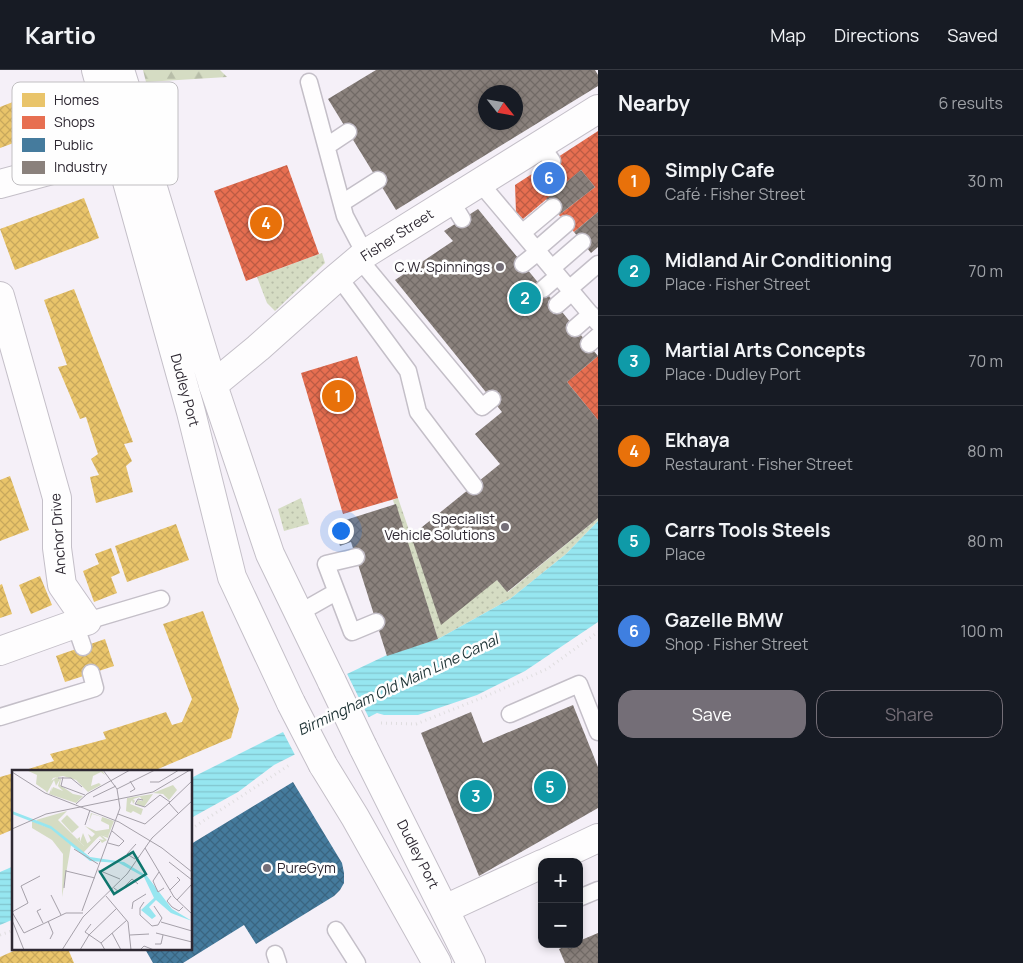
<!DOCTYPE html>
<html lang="en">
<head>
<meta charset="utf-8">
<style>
  :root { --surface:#171b24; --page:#242831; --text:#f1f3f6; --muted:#9ea1a6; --line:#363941; --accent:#746e77 }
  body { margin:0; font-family:Manrope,sans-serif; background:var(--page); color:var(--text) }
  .controls { position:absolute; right:15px; bottom:15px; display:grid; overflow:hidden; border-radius:10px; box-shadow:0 2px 8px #0003 }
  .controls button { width:45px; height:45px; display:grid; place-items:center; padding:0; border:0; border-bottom:1px solid var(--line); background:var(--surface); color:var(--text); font:25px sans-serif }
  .compass { position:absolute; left:478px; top:15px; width:45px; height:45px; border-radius:50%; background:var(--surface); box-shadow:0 2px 8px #0003; rotate:121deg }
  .you { position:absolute; left:340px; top:460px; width:18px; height:18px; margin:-12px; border:4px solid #fff; border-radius:50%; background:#1a73e8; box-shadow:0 0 0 8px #1a73e833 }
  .badge { display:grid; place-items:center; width:32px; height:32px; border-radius:50%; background:var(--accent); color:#fff; font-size:16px; font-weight:700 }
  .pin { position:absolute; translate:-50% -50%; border:2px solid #fff; box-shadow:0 1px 5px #0006 }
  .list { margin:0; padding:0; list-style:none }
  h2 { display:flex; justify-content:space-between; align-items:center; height:65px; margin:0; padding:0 20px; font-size:21px }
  h2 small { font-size:16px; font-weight:400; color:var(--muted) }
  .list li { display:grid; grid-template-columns:32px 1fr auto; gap:15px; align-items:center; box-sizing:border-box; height:90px; padding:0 20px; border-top:1px solid var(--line) }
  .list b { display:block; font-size:19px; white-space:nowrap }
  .list p { margin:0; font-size:16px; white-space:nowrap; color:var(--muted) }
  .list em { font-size:16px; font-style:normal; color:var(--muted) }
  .actions { display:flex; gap:10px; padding:15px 20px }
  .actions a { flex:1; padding:11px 0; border:1px solid var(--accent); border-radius:15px; text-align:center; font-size:18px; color:var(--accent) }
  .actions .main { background:var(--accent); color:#fff }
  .map { position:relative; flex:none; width:598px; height:893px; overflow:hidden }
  header { display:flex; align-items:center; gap:30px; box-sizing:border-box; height:70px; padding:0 25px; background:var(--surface); border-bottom:1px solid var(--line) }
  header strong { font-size:24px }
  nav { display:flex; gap:28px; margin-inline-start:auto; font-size:18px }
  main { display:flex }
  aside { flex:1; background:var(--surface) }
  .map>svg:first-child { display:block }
  .grass { fill:url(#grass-dots) }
  .forest { fill:url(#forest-firs) }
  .water { fill:url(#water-rules) }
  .pier { fill:#f5f0f8 }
  .homes { fill:url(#homes-cross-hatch) }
  .shops { fill:url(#shops-cross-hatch) }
  .public { fill:url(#public-cross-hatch) }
  .industry { fill:url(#industry-cross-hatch); fill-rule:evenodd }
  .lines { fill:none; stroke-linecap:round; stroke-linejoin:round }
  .service-casing { stroke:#c4bfc8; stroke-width:19 }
  .minor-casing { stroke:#c4bfc8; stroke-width:30 }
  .trunk-casing { stroke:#c4bfc8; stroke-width:30 }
  .path { stroke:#e0dee0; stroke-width:3; stroke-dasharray:1 4; stroke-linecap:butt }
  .service { stroke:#fefdfe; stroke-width:16 }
  .minor { stroke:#fefdfe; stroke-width:28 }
  .trunk { stroke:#fefdfe; stroke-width:28 }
  .trunk-bridge-casing { stroke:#c4bfc8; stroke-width:30; stroke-linecap:butt }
  .trunk-bridge { stroke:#fefdfe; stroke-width:28 }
  .poi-dot { fill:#746e77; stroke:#fefefe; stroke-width:2 }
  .labels { text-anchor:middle; stroke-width:5; stroke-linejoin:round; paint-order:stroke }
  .street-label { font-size:14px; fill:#2e2832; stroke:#fefefe }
  .poi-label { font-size:14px; fill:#2e2832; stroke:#fefefe; text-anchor:end }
  .water-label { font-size:15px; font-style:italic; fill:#1e3335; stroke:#fefefe }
  .inset-road { fill:none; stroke:#a5a0a9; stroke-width:1 }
  .view { fill:#0f766e; fill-opacity:0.15; stroke:#0f766e; stroke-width:2.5 }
  .inset-edge { fill:none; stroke:#2e2832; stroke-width:2.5 }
  .key { fill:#fefefe; stroke:#c0bec1; stroke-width:1 }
  .key-label { font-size:14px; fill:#2e2832 }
</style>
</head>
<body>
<header>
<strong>Kartio</strong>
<nav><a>Map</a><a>Directions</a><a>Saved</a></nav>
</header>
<main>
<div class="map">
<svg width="598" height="893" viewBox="0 0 598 893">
  <defs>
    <pattern id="grass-dots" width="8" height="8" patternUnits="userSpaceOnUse" patternTransform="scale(1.25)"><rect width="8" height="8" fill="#d5dcc3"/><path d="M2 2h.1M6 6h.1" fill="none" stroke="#b7bda8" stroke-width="1.8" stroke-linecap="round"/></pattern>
    <pattern id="forest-firs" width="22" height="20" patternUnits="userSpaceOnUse" patternTransform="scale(1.25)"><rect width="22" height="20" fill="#d5dcc3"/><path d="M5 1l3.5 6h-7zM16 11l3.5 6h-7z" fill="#b7bda8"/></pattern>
    <pattern id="water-rules" width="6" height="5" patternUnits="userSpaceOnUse" patternTransform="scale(1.25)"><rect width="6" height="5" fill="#96e6f0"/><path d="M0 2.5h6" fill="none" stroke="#82c5ce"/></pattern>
    <pattern id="homes-cross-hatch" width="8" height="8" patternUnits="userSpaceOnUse" patternTransform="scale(1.25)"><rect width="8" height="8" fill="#e9c46a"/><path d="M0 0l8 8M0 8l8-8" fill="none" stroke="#c8a85c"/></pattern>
    <pattern id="shops-cross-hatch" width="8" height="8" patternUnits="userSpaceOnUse" patternTransform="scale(1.25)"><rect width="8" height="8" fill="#e76f51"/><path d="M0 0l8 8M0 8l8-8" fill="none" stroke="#bc5b44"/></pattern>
    <pattern id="public-cross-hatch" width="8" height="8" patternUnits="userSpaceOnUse" patternTransform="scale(1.25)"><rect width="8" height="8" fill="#457b9d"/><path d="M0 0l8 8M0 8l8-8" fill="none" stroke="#3a6581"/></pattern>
    <pattern id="industry-cross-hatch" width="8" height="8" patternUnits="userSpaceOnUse" patternTransform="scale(1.25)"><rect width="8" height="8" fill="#8a817c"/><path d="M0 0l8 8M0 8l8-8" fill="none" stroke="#716a66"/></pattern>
  </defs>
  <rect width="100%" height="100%" fill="#f5f0f8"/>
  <path class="grass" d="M322,183L325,193L275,241L267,233L257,207Z
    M301,428L309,454L284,461L278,439Z
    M398,428L411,466L497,510L508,522L598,448V451L566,484L510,529L438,569L393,430Z"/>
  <path class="forest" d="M143,0H220L227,7L146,12Z"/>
  <path class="water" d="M598,451V552L525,601L477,625L418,645H384L377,643L274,695L238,722L191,748V708L357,625L347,604L387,585L438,569L510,529L566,484Z
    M14,796V849L0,855V802Z"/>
  <path class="pier" d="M347,604L370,650L296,687L282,660L354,624L345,606Z"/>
  <path class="homes" d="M51,17L65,54L0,78V37Z
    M84,128L99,168L15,200L0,159Z
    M74,219L133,372L124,374L132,391L126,396L133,422L96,433L90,407L99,405L91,389L98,384L86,347L80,349L58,297L67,295L44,230Z
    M10,406L29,460L0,471V410Z
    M176,454L189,490L127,512L115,476Z
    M111,478L120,503L111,507L117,523L94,532L83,501L99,494L95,484Z
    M40,506L52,535L31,544L19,515Z
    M2,514L12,544L0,548V515Z
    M203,541L239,639L231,668L151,702H19L54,691L50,684L106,669L103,662L166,642L172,655L182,652L192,629L163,554Z
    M105,569L114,596L65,612L56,586Z
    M14,703V759L0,765V707Z
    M18,879H68L74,893H0V887Z"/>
  <path class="shops" d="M598,61V142L574,162L559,145L595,117L581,100L523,149L516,142L515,115Z
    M287,95L319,184L246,211L214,121Z
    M357,286L398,428L343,444L301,303Z
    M598,286V350L567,312Z"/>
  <path class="public" d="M293,712L342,793L344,803V813L340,820L334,826L256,874L244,855L183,893H153L145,879H191V774Z"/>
  <path class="industry" d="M376,0H595L598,5V16L396,140L328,29ZM486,22H516V52H486Z
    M581,100L595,117L559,145L546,129Z
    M478,139L598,286L567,312L598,350V448L507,522L497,510L441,555L411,466L500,394L475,364L502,342L395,210L453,171L444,161Z
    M598,142V177L591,183L574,162Z
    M396,434L438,569L387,586L351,472L340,476L333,454Z
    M573,635L598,697V738L479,806L421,663L471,642L483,673Z
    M598,863V893H565L559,879L570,874H579V871Z"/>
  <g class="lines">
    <g class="service-casing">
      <path id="service" d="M309,12L345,146L365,184
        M541,75L552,91
        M327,76L348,62
        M480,113L598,253
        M451,131L462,149
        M342,133L378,110
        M522,163L553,137
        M536,180L566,154
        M359,189L482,337L492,329
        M523,194L538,182
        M552,198L582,172
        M338,206L408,301L418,342L474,416
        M543,219L558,206
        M569,219L598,194
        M557,235L572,222
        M575,258L591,244
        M589,274L598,266
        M356,487L326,494L352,562L376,552
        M299,543L336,522
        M87,551L161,529
        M75,554L83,577
        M510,644L579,614L598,662
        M0,647L95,618L91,603
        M579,828L598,820
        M336,860L357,893
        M275,884L278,893"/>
    </g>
    <g class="minor-casing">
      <path id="minor" d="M0,114L119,82
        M0,226L57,428V478L62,515L87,551L75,554L0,581
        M213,315L258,278L333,211L365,184L598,39
        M547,792L598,768
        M445,839L542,794"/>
    </g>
    <g class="trunk-casing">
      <path id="trunk" d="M96,0L191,342L232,507L291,633
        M120,0L130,32L144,88L213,315L270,484L332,612
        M363,677L471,893
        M323,695L355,747L437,893"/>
    </g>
    <path class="path" d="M381,653L416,654L484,627L547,599L598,562
      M191,759L291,694
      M0,865L14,860"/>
    <use href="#service" class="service"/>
    <use href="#minor" class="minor"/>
    <use href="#trunk" class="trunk"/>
    <g class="trunk-bridge-casing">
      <path id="trunk-bridge" d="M332,612L363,677
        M291,633L323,695"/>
    </g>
    <use href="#trunk-bridge" class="trunk-bridge"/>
  </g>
  <g class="poi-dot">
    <circle cx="500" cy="197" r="5"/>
    <circle cx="505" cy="457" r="5"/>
    <circle cx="267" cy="798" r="5"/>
  </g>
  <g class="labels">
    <g class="street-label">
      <text transform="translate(397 165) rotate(-33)" y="5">Fisher Street</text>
      <text transform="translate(185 320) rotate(75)" y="5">Dudley Port</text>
      <text transform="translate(58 464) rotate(-94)" y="5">Anchor Drive</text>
      <text transform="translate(418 784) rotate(63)" y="5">Dudley Port</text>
    </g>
    <g class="poi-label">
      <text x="490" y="202">C.W. Spinnings</text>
      <text x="495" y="454">Specialist<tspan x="495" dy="16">Vehicle Solutions</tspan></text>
      <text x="277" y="803" text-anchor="start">PureGym</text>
    </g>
    <g class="water-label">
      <text transform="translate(398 615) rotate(-25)" y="5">Birmingham Old Main Line Canal</text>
    </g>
  </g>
  <g transform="translate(12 700)">
    <rect width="180" height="180" fill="#f5f0f8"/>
    <path d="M45,7L49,9L48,15L61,24L71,26L64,33L37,24L40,17L39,22L41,17L51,21L46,16L48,9L44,16L42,10L35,23L34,21L36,13ZM161,15L165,20L157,30L151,24L141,23ZM141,24L132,37L124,34L126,30L131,31L128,27L121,29L123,31L121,34L120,30L118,34L131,39L129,45L121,41L119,43L109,39L114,41L115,28ZM79,43L102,51L96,66L89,65L95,70L90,73L87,69L92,70L88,66L85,68L88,65L75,77L72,76L61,65L65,69L68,67V72L71,63L76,75L79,71L76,64L80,67L83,64L73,56L84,61L97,59V55L89,51L90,47L80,44L77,52Z" fill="#d5dcc3"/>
    <path d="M55,41L46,50L72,76L87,64L96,66L100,54L96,68L88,65L71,83L24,50ZM20,51L39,59L59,75L50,127L51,84L40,70L20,58Z" fill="#d5dcc3"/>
    <path d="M14,0H90L93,5L89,2L81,6L79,16L87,13L89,15L76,22L64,10L51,6L41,8L34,21L24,14L25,5Z" fill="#d5dcc3"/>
    <path d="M55,45L67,57L60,63L49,51Z" fill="#d5dcc3"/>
    <path d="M0,41L39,56L78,87L112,92L135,106L160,139L180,151L159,143L144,130L137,137L144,146L140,149L129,140L142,128L132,107L107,93L78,91L39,59L0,44Z" fill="#96e6f0"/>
    <path class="inset-road" d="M0,2L33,23L107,52L150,78L180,102M51,7L49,16L73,25M46,8H59L70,17M138,12H147L167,0M105,19L143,0M118,22L123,19L118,11M81,27L104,16M131,30L126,29L123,34L133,37L148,25L158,32M157,33L180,11M64,34L75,24L118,0M106,44L133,54L157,33L166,43M73,55L78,40M0,59L34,44L141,22L178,0M96,73L107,76L112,71L100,61M133,78L162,127L180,144M62,79L86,94M76,84L88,71M123,89L115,84L124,74M157,92L180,110M86,100L108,109M54,101L83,108M147,102L141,111L146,122L152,118M52,118L54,100M102,118L107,122L120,109L126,114M158,120L168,110L165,107M39,125L49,145M94,126L116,152L119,180M159,126L155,131L160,137L167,141L171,137M165,130L180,114M132,132L128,138V145L140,156L146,155L150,148L142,136M29,139L25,141L31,153M120,139L121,132L134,124M70,141L108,38L105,19L91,0M0,142L12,163L54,143H71M0,142L16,133L9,116L28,106M0,150L12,180M36,151L41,163L38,169M149,152L180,161M79,154L73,162L89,173L93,180M100,163L109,180M144,163L180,172M118,165L137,164M89,173L115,150M143,174H149L151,165M50,180L71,147L115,104L140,68L180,31M68,180L77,165L105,138M128,180L132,176L142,180"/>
    <path class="view" d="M121,82L134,104L102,124L88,102Z"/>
    <rect width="180" height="180" class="inset-edge"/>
  </g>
  <rect x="12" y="12" width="166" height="103" rx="8" class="key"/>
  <rect x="22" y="23" width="23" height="14" fill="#e9c46a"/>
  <rect x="22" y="46" width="23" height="13" fill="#e76f51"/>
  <rect x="22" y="68" width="23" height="14" fill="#457b9d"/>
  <rect x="22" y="91" width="23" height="13" fill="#8a817c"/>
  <g class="key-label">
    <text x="54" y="35">Homes</text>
    <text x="54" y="57">Shops</text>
    <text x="54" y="80">Public</text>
    <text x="54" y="102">Industry</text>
  </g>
</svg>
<div class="controls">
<button>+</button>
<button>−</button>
</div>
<svg class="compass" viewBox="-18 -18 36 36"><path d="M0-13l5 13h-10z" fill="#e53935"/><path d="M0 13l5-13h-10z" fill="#9ea1a6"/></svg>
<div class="you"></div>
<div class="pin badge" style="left:338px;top:326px;background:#e8710a">1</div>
<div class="pin badge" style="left:525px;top:228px;background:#0f9aa8">2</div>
<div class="pin badge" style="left:476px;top:726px;background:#0f9aa8">3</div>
<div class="pin badge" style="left:266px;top:153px;background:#e8710a">4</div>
<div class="pin badge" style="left:550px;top:717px;background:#0f9aa8">5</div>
<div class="pin badge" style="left:549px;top:108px;background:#3f7fe0">6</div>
</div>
<aside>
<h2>Nearby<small>6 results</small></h2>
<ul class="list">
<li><span class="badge" style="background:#e8710a">1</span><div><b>Simply Cafe</b><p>Café · Fisher Street</p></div><em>30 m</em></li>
<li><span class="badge" style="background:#0f9aa8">2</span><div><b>Midland Air Conditioning</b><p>Place · Fisher Street</p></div><em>70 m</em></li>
<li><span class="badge" style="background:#0f9aa8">3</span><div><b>Martial Arts Concepts</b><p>Place · Dudley Port</p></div><em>70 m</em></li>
<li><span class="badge" style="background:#e8710a">4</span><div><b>Ekhaya</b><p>Restaurant · Fisher Street</p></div><em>80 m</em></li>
<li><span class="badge" style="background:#0f9aa8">5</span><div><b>Carrs Tools Steels</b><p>Place</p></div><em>80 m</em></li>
<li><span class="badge" style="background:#3f7fe0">6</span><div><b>Gazelle BMW</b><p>Shop · Fisher Street</p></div><em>100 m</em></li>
</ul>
<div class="actions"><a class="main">Save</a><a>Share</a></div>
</aside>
</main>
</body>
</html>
